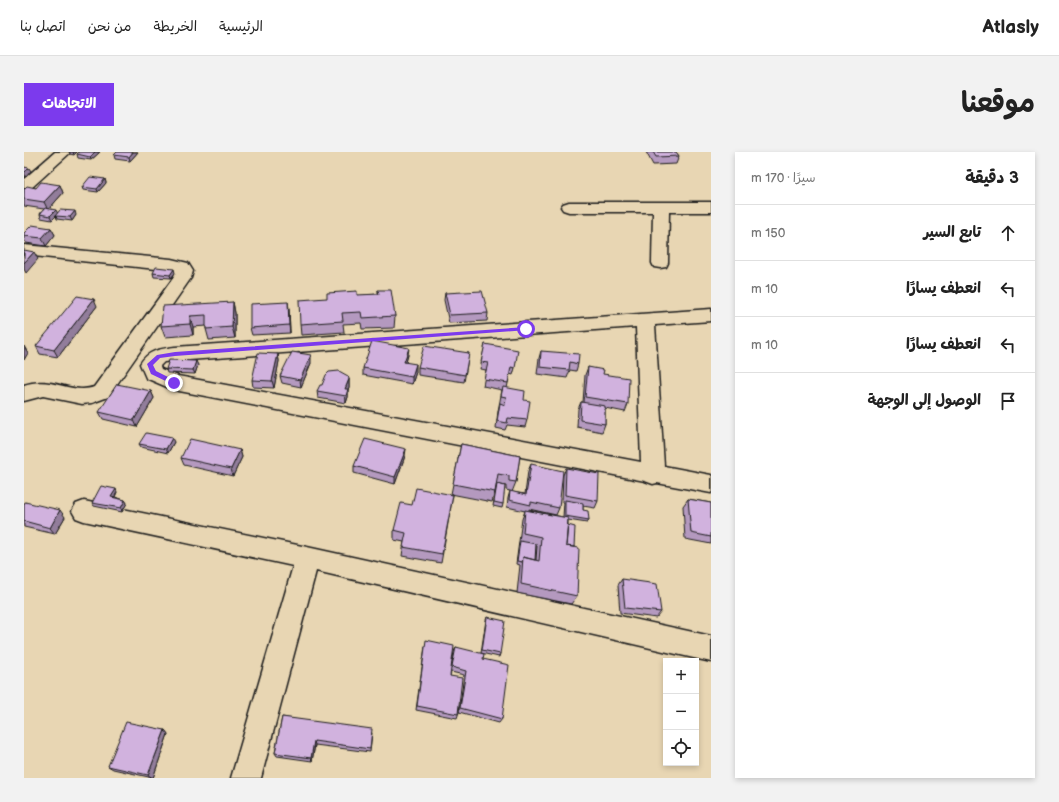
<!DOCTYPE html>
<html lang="ar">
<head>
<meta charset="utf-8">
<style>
  :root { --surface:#fff; --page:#f2f2f2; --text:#222; --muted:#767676; --line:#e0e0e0; --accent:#7c3aed }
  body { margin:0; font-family:"Balsamiq Sans","Playpen Sans Arabic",sans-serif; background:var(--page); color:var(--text); direction:rtl }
  .controls { position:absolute; right:12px; bottom:12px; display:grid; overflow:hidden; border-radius:0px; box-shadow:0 2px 6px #0003 }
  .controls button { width:36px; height:36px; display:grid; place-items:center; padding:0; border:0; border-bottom:1px solid var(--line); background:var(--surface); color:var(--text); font:20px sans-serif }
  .stop { position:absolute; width:12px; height:12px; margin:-9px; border:3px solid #7c3aed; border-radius:50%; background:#fff }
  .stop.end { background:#7c3aed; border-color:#fff; box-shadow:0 1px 4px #0008 }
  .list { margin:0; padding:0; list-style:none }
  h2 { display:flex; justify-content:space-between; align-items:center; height:52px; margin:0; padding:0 16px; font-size:17px }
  h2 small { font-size:13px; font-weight:400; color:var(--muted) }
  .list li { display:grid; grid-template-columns:26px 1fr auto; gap:12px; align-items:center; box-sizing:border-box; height:56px; padding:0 16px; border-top:1px solid var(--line) }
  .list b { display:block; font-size:15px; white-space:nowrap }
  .list em { font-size:13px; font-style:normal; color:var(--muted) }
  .icon { flex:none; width:22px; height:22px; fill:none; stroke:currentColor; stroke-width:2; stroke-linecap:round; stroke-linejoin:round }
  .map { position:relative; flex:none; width:687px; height:626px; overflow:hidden; direction:ltr; border-radius:0px }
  header { display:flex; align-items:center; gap:24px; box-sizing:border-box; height:56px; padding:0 20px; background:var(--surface); border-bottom:1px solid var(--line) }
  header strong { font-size:19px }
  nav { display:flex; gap:22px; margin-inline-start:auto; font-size:14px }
  .intro { display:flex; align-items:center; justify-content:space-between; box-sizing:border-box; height:96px; padding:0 24px }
  h1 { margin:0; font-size:28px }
  .button { padding:10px 18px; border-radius:0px; background:var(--accent); color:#fff; font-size:14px; font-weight:700 }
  main { display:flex; gap:24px; padding:0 24px }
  aside { flex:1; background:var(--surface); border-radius:0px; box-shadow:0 2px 6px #0003 }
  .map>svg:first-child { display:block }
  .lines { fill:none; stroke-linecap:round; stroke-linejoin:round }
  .street-casing { stroke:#1c1c1c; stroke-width:3 }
  .street { fill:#e8d6b3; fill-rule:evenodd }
  .wall { fill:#b499bf; stroke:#1c1c1c; fill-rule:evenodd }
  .shaded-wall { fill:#927d9b; stroke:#1c1c1c }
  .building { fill:#d1b2de; stroke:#1c1c1c }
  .route { fill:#7c3aed }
</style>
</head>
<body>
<header>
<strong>Atlasly</strong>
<nav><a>الرئيسية</a><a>الخريطة</a><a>من نحن</a><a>اتصل بنا</a></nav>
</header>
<div class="intro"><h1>موقعنا</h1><a class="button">الاتجاهات</a></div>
<main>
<aside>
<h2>3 دقيقة<small>سيرًا · 170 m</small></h2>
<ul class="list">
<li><svg class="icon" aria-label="ahead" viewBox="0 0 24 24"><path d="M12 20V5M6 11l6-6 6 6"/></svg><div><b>تابع السير</b></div><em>150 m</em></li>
<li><svg class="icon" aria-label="left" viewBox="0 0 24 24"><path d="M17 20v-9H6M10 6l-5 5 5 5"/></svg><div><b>انعطف يسارًا</b></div><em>10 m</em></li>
<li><svg class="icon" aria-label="left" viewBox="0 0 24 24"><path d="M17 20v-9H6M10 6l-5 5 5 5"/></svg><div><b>انعطف يسارًا</b></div><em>10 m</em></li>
<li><svg class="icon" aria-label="arrive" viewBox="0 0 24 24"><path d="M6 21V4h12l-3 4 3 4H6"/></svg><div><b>الوصول إلى الوجهة</b></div></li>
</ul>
</aside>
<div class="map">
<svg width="687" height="626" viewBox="0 0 687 626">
  <rect width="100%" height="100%" fill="#e8d6b3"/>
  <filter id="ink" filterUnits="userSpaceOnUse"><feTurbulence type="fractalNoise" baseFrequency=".025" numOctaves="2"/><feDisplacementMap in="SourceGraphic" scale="8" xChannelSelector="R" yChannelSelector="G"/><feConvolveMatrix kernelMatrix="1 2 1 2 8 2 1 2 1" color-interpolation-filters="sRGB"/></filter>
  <g filter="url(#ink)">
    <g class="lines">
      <g class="street-casing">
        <path id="street" d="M31,0H47L5,38L0,40V27Z
          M545,50H687V60H645L644,111L642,115L636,116L630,115L628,111L629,60H545L539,58L537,55L539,52Z
          M0,93L147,107L164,111L169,119L167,126L84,245L68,251L58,252L19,244L0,249V233C26,223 49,243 70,235L150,125L151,119L0,103Z
          M687,157V169L631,173L640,314L687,323V341L633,331L629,332L621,329L150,238L122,226L116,212C124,198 136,197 151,195ZM612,175L617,310L154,224L137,217L136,214L140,210L151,209Z
          M60,349L283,395L687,484V510L292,419L237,626H207L269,414L60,369L52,366L48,359L52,352Z"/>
      </g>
      <use href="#street" class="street"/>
    </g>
    <path class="wall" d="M45,0H53L50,3L46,2Z
      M55,0H76L67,8L54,6L53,2Z
      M93,0H114L106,9L91,7L90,3Z
      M622,0H652L655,4L652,12L629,13Z
      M81,27L82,31L74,40L59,38L58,35Z
      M36,33L39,41L25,57L34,61L52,63L48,69L33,67L32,64L28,68L17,66L16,62L20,57L0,54V37L12,36Z
      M27,76L31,83L22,94L2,91L0,87V81Z
      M129,121H151L147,126L130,125Z
      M354,138L371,164L370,176L338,177L337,171L319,172L320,180L277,183L276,172L303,146L354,142Z
      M421,141L464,161L463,169L425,171L420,148Z
      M209,150L211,161V186L185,188L182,177V174L169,175V183L141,185L137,174Z
      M73,154L34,205L16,202L12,194Z
      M265,157L266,181L228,183L226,176Z
      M461,192L491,216L489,223L486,222L483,236L500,248L503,268L501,275L483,273L481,278L472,276L474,259L478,238L459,234L462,218L456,217Z
      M517,199L554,212L552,219L546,218L543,226L513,222L515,206Z
      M445,201L440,230L394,223V215Z
      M254,202L255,209L250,236L229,235L228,228Z
      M384,203L382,210L392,220L388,232L339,223V216Z
      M287,211L277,235L258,231L256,224Z
      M174,213L171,222L143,221L142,217Z
      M564,215L579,222L604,252L601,260L581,256V272L578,280L553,275L554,257L557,250H559L561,223Z
      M325,227V235L324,238V245L322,251L294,246L293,239L298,233Z
      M127,239L130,246L113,275L79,267L75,260Z
      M150,290L144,301L117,295L115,292Z
      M437,292L496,304L492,330L488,340L501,342L504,319L507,312L535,356L532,363L505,357V358L539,365L540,350H538L539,323L542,316L574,349L571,356L559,354V358L565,368L563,371L544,368V373L550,395L553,444L547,452L493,441L496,413L492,412L498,367L501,359L483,355L484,346L486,339L482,338V334L472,332L471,340L468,350L427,342ZM512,394H513L512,408H511Z
      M216,298L218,305L209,324L160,313L157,306Z
      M381,304L371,332L330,321V314Z
      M473,332L479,352L478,356L469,354Z
      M93,340L91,345L101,348L103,351L98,360L70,354L68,351Z
      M429,343L417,411L378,404L380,390L370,388V378Z
      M664,347L687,351V392L661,387L659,354Z
      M0,352L41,365L31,382L0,375Z
      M598,427L637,460L632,466L596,461L594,433Z
      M463,465L476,502L475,505L457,501L462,468Z
      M401,494L427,517L430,500L432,495L459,507L478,567L475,571L435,560L433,566L392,558ZM427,520L440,523L435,560L426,524Z
      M258,565L348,581L346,600L291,593L288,609L253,604L251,601Z
      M141,578L144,582L129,626L89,617L84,614Z"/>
    <path class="shaded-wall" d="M49,0H53L50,3Z
      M71,0H76L67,8L66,5Z
      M109,0H114L106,9L105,5Z
      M5,16L7,19L2,25L0,21Z
      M81,27L82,31L74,40L73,37Z
      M36,33L39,41L24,58L20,50Z
      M32,58L34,62L28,68L26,64Z
      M51,59L52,63L48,69L46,65Z
      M27,76L31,83L22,94L18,86Z
      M10,100L14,107L2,121L0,117V111Z
      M150,117L151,121L147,126L146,123Z
      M70,147L73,154L34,205L30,198Z
      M209,150L211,161V186L208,175Z
      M264,150L265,157L266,181L265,173Z
      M166,164L169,175V183L166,172Z
      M0,194L4,201L0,208Z
      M385,196L384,203L380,217V210Z
      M254,202L255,209L250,236L248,229Z
      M287,203V211L277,235L276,228Z
      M172,209L174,213L171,222L169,218Z
      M392,212V220L388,232V225Z
      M325,227V235L324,238V245L322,251L321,237Z
      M127,239L130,246L113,275L110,268Z
      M148,286L150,290L144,301L142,297Z
      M382,297L381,304L371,332V325Z
      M216,298L218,305L209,324L207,317Z
      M92,337L93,340L89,348L87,345Z
      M101,348L103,351L98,360L97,356Z
      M36,358L41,365L31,382L26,376Z
      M141,578L144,582L129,626L124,623Z
      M290,589L291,593L288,609L287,606Z"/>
    <path class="building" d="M55,0H71L66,5L53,2Z
      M93,0H109L105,5L90,3Z
      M629,0H652L655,4L632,5Z
      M0,15L5,16L0,21Z
      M66,25L81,27L73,37L58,35Z
      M17,30L36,33L20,50L0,47V37L3,34L12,36Z
      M21,56L32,58L26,64L16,62Z
      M36,58L51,59L46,65L31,64Z
      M8,73L27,76L18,86L0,84V81Z
      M0,98L10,100L0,111Z
      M132,115L150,117L146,123L129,121Z
      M354,138H367L371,164L338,166L337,160L318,161L319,169L276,172L275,148L303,146V141L333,139V143L355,142Z
      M458,139L464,161L426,163L421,141Z
      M53,144L70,147L30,198L12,194Z
      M209,150L208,175L182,177V163L166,164V172L137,174L139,154Z
      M264,150L265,173L226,176V152Z
      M348,189L385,196L380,210L392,212L388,225L339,216Z
      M461,192L494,198L491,216L487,215L484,231L460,227L464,211L457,210Z
      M400,194L445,201L441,223L394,215Z
      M517,199L555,202L554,212L546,210L545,218L516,215Z
      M268,200L287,203L276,228L256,224Z
      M234,201L254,202L248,229L228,228Z
      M145,208L172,209L169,218L142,217Z
      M564,215L580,218L579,222L605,226L604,252L561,245Z
      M315,219L324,224L325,227L321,237H324L322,244L293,239L296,233H298L302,223L305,220Z
      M93,232L127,239L110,268L75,260Z
      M479,235L501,239L500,248L506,249L503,268L484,266L483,271L473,269L476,251L481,253L482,245L477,244Z
      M557,250L581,254V272L556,268Z
      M122,281L148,286L142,297L115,292Z
      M166,287L216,298L207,317L157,306Z
      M341,287L382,297L371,325L330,314Z
      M437,292L496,304L492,330L485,329V324L474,322L471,340L429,332Z
      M507,312L539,319L535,356L507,350V353L485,348L486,339L502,343Z
      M542,316L575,322L574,349L541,343Z
      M473,332L481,334L479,352L470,350Z
      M77,334L92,337L87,345L101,348L97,356L68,351Z
      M392,336L429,343L418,402L379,395L382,381L370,378L377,351L388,353Z
      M664,347L687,351V385L667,381Z
      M541,348L559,351V358L564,359L565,368L541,364Z
      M1,350L36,358L26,376L0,369V352Z
      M501,358L544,366L542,394L555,396L553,444L497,432L499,405L515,409L517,385L499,381Z
      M544,373L551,375L550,395L542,394Z
      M496,389L512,392L511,408L499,405L498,410L493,409Z
      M598,427L633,432L637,460L601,456Z
      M463,465L481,469L476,502L458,498Z
      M402,488L430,494L426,524L438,526L434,562L393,554Z
      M432,495L460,502L459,507L485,513L478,567L436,556L442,519L428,515Z
      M258,565L348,577L346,597L290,589L287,606L251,601Z
      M102,570L141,578L124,623L84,614Z"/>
  </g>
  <path class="route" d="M502,175L505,177L504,178L151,204L136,206L129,213L132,219L152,229L153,231L150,233L127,222L123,212L133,203L151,200Z"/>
</svg>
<div class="controls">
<button>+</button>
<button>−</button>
<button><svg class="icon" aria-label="locate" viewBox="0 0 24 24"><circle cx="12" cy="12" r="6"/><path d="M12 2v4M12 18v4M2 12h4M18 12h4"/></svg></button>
</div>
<div class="stop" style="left:502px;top:177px"></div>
<div class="stop end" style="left:150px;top:231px"></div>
</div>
</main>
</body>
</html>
